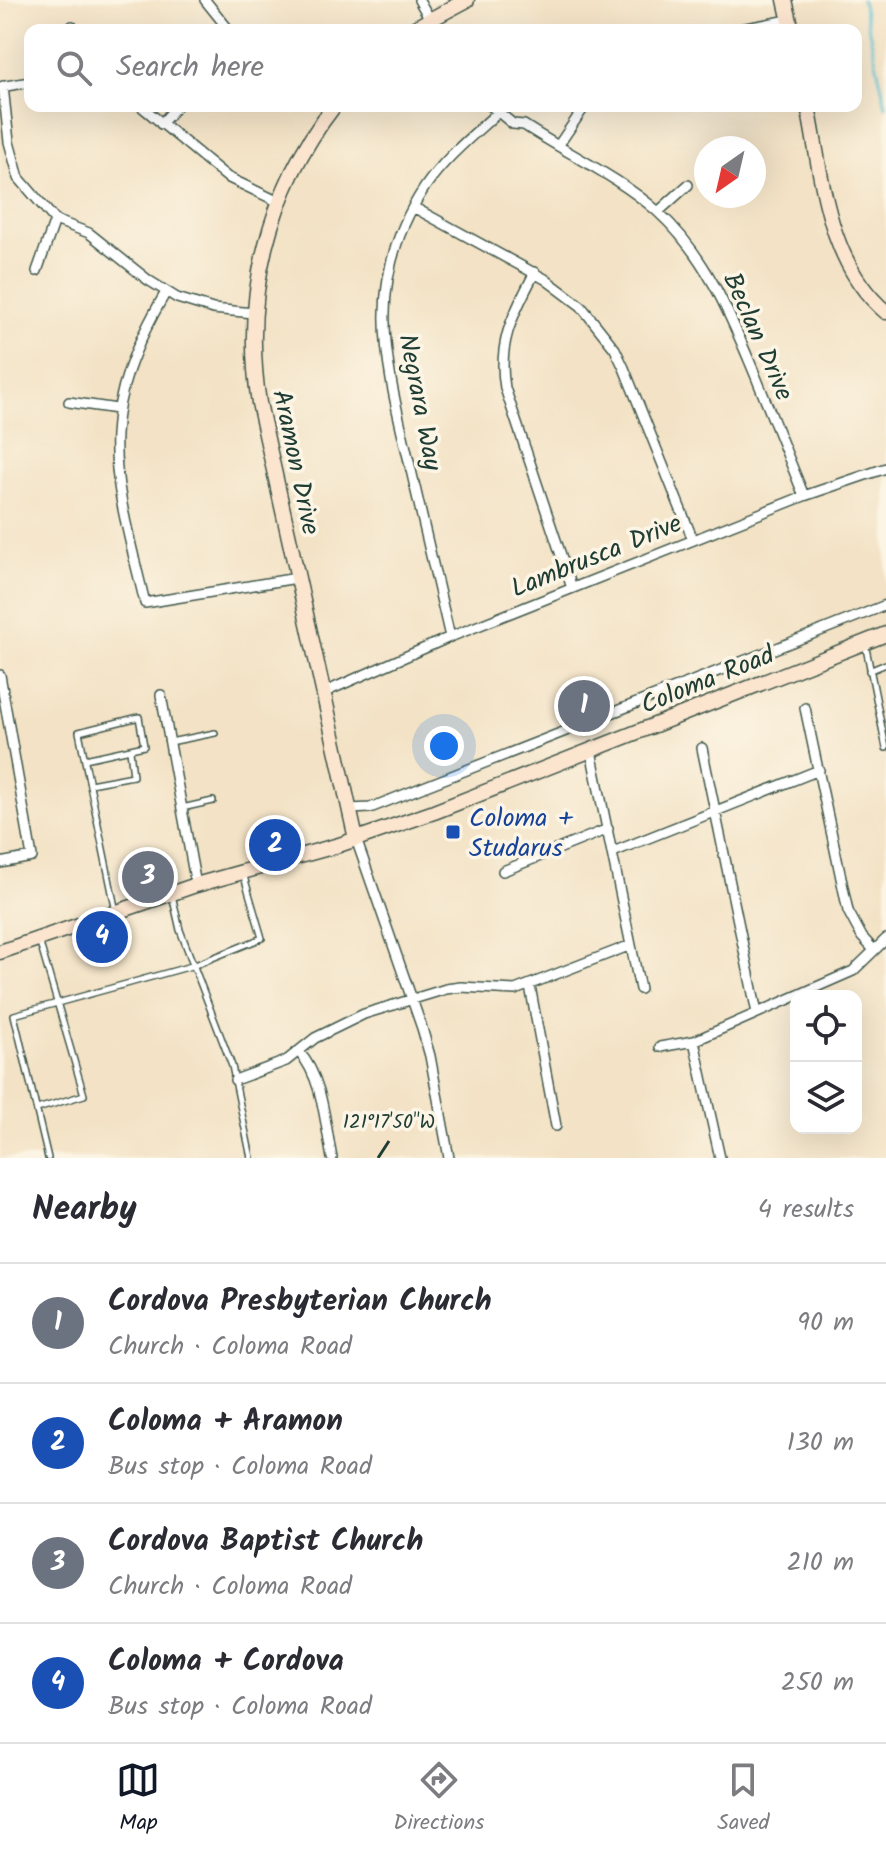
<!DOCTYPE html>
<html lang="en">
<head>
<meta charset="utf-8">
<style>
  :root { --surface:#fff; --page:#f2f2f3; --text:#2b2b33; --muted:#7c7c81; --line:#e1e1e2; --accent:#111827 }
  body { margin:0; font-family:Kalam,sans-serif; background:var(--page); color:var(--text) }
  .controls { position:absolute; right:24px; bottom:24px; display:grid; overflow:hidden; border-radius:16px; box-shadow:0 8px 32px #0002 }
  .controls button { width:72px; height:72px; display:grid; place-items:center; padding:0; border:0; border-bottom:2px solid var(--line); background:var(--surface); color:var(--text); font:40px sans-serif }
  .compass { position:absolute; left:694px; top:136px; width:72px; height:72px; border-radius:50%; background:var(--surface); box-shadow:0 8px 32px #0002; rotate:214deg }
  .you { position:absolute; left:444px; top:746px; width:28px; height:28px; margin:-20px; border:6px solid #fff; border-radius:50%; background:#1a73e8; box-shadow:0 0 0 12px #1a73e833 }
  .badge { display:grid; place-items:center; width:52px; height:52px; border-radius:50%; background:var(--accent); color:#fff; font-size:26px; font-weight:700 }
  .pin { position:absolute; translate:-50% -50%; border:4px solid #fff; box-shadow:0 2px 8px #0006 }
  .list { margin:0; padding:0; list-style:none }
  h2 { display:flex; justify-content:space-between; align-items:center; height:104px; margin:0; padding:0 32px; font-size:34px }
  h2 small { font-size:26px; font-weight:400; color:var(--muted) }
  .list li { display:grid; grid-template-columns:52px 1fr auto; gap:24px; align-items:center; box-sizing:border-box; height:120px; padding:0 32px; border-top:2px solid var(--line) }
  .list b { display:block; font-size:30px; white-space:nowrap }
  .list p { margin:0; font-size:26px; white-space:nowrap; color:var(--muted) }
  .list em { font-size:26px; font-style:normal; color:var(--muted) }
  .icon { flex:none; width:44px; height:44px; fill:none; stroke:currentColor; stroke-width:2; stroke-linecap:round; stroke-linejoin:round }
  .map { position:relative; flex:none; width:886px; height:1158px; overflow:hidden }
  .search { position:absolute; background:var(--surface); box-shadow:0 8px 32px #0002; left:24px; right:24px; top:24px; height:88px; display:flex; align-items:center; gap:20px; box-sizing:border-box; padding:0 28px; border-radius:16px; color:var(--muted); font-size:30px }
  .sheet { height:584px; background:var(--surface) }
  nav { display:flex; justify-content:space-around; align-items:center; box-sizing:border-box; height:112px; border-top:2px solid var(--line); background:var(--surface); font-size:22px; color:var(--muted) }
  nav a { display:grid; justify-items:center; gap:4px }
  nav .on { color:var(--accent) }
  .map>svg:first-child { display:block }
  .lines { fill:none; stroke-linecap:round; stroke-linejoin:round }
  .stream { stroke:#57c1d3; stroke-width:3 }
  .lane-casing { stroke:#3f564a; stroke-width:8 }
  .street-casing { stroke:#3f564a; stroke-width:12 }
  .secondary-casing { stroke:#3f564a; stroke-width:17 }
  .lane { stroke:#fff; stroke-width:5 }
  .street { stroke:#fff; stroke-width:9 }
  .secondary { stroke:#fce5cf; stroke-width:14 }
  .ticks { fill:none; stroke:#1f3d34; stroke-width:3 }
  .transit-dot { fill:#1a4fb4; stroke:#fcf5e5; stroke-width:3 }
  .labels { text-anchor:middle; stroke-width:7; stroke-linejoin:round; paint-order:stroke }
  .street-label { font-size:26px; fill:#1f3d34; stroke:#fcf5e5 }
  .transit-label { font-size:26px; fill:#164399; stroke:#fcf5e5; text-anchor:start }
  .ticks-label { font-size:20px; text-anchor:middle; fill:#1f3d34; stroke:#fcf5e5; stroke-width:7; stroke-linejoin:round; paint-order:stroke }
</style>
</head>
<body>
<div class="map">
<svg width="886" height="1158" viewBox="0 0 886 1158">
  <rect width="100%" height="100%" fill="#fcf5e5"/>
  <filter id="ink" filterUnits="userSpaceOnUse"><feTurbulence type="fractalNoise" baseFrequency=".0125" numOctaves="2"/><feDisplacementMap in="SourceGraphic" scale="16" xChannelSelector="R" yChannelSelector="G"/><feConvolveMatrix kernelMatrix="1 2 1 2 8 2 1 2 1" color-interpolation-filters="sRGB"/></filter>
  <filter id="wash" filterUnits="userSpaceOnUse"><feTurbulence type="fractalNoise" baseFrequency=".006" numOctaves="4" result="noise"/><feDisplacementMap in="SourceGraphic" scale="32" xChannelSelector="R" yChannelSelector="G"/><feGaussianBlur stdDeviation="1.8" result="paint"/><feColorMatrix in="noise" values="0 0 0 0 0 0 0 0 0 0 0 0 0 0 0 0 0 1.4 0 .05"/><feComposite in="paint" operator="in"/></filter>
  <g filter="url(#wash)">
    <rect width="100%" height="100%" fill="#f3e2c5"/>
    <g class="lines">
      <path class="stream" d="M862,0L886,106"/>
    </g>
  </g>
  <g filter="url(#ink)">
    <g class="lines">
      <g class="lane-casing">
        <path id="lane" d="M865,643L886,748
          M869,671L886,664
          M170,742L215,733
          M85,759L144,746L139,717L79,732L116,912
          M90,784L133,776L130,750
          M182,808L213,801
          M172,895L180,930L232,1066L251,1158
          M37,1109L84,1095L39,940
          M48,1158L14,1015L195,965L262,938L243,873"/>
      </g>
      <g class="street-casing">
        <path id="street" d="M205,0L229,30
          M419,0L436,30
          M72,26L73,30
          M735,30L789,20
          M3,86L9,142L19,178L55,220L89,233L148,280L177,298L213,309L253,313
          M0,87L30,82
          M141,106L227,177L279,202
          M491,106L513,124L524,125C568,154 617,176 657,211C707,256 731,317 756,377C772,417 788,457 804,496
          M161,124L177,106
          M558,146L585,106
          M413,207L545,279L581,306L615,349L624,368L693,540
          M658,212L688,185
          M37,271L55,220
          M535,272C514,313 497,341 505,388L572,588
          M166,292C92,418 113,470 145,603L297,578
          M69,402L117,409
          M450,637C437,581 424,525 411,470C387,367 361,283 425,187C444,159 472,136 497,113
          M0,675L32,857L0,863
          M325,692L450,637L804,496L886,468
          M161,695L196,885
          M805,708L848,911L862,937L874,950
          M702,748L757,1013
          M591,751L640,989
          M350,809L370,808L886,605
          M356,839L422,1028L430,1056L449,1158
          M613,852L819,770
          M503,871L608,829
          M530,986L556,1126
          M796,996L853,971L886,939
          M694,1041L720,1158
          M660,1047L694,1041L796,996
          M299,1052C323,1078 325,1124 332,1158
          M235,1080L286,1061L315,1038L364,1014L446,989L461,987L515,990L631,945"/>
      </g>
      <g class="secondary-casing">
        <path id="secondary" d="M785,0L792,30
          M411,30L467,0
          M334,106C268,191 242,297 259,403L356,839
          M808,106C822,176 827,263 886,312
          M0,952L196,885L339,845L434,812L886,634"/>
      </g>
      <use href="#lane" class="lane"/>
      <use href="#street" class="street"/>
      <use href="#secondary" class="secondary"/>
    </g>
  </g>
  <path class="ticks" d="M378,1158L389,1141"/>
  <rect class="transit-dot" x="445" y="824" width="16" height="16" rx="4"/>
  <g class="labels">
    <g class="street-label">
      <text transform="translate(759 336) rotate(66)" y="9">Beclan Drive</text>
      <text transform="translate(421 402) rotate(79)" y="9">Negrara Way</text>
      <text transform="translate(297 462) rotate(78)" y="9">Aramon Drive</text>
      <text transform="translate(596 555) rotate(-22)" y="9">Lambrusca Drive</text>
      <text transform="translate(707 679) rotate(-22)" y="9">Coloma Road</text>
    </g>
    <g class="transit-label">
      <text x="469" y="826">Coloma +<tspan x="469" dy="30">Studarus</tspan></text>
    </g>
  </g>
  <g class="ticks-label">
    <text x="389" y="1128">121°17'50"W</text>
  </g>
</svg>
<div class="controls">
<button><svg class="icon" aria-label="locate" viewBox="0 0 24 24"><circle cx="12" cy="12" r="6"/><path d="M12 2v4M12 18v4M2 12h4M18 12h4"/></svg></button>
<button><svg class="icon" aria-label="layers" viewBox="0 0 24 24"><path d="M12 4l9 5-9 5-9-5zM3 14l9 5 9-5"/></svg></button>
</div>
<svg class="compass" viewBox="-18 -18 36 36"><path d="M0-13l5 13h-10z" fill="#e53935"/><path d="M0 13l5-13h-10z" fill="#7c7c81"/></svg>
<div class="you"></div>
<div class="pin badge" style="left:584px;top:706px;background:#6b7280">1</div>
<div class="pin badge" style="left:275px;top:845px;background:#1a4fb4">2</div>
<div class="pin badge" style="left:148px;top:877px;background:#6b7280">3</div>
<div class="pin badge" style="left:102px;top:937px;background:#1a4fb4">4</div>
<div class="search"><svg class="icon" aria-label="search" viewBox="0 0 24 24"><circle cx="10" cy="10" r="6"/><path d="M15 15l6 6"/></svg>Search here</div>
</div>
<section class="sheet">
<h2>Nearby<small>4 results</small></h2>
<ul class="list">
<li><span class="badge" style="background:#6b7280">1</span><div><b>Cordova Presbyterian Church</b><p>Church · Coloma Road</p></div><em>90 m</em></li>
<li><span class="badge" style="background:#1a4fb4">2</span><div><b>Coloma + Aramon</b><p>Bus stop · Coloma Road</p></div><em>130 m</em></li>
<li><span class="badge" style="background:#6b7280">3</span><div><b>Cordova Baptist Church</b><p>Church · Coloma Road</p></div><em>210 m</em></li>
<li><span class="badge" style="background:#1a4fb4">4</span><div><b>Coloma + Cordova</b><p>Bus stop · Coloma Road</p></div><em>250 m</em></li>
</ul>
</section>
<nav>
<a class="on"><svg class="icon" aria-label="map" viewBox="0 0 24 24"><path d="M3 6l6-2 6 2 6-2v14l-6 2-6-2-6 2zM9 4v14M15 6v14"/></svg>Map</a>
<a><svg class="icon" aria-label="directions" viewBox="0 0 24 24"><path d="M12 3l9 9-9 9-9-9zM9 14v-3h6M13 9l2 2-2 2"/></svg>Directions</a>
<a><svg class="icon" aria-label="saved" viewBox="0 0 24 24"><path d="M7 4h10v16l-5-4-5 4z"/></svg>Saved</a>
</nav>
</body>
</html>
